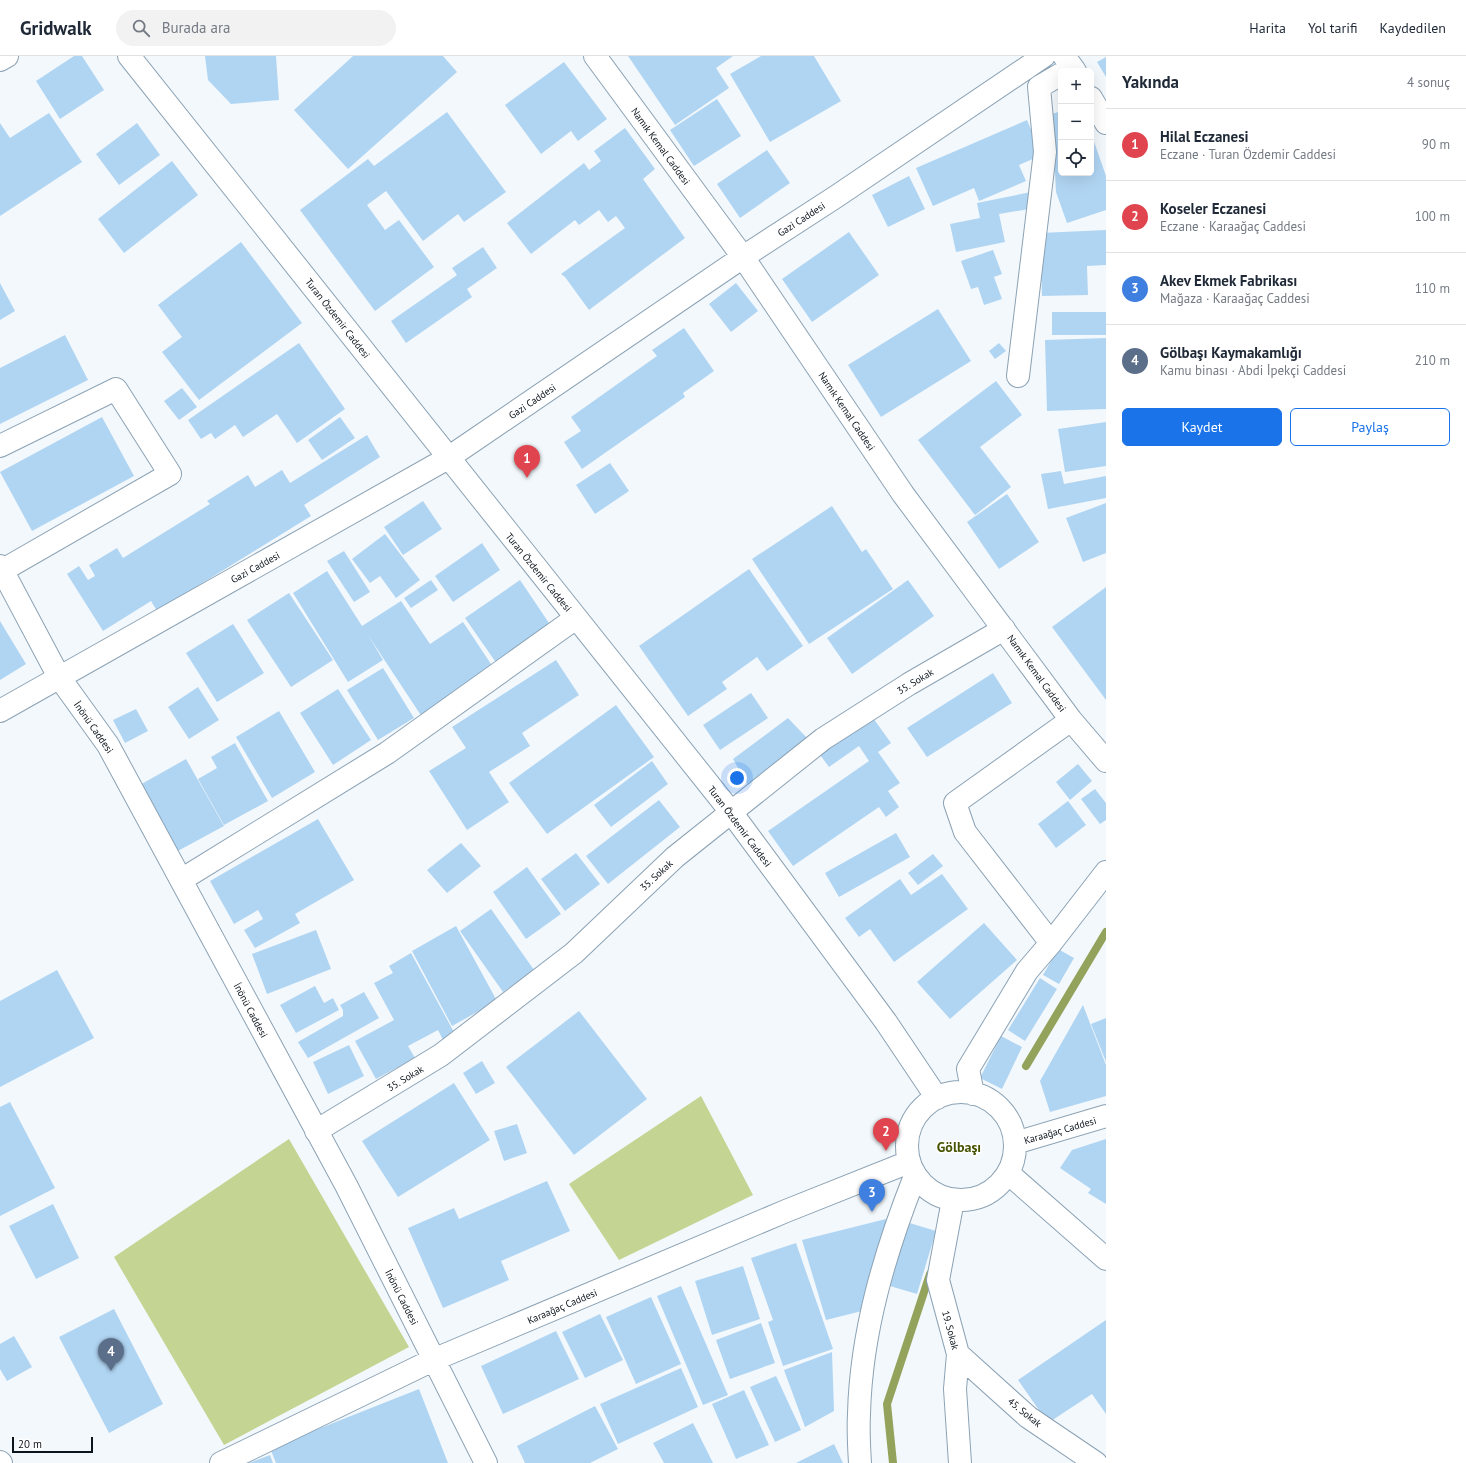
<!DOCTYPE html>
<html lang="tr">
<head>
<meta charset="utf-8">
<style>
  :root { --surface:#fff; --page:#f2f2f3; --text:#1f2937; --muted:#747a83; --line:#e0e1e3; --accent:#1a73e8 }
  body { margin:0; font-family:"PT Sans",sans-serif; background:var(--page); color:var(--text) }
  .controls { position:absolute; right:12px; top:12px; display:grid; overflow:hidden; border-radius:6px; box-shadow:0 4px 16px #0002 }
  .controls button { width:36px; height:36px; display:grid; place-items:center; padding:0; border:0; border-bottom:1px solid var(--line); background:var(--surface); color:var(--text); font:20px sans-serif }
  .scale { position:absolute; left:12px; bottom:10px; width:81px; box-sizing:border-box; padding-left:4px; border:2px solid #0d151c; border-top:0; font-size:11px; line-height:14px; white-space:nowrap; color:#0d151c; -webkit-text-stroke:3px #fff; paint-order:stroke }
  .you { position:absolute; left:737px; top:722px; width:14px; height:14px; margin:-10px; border:3px solid #fff; border-radius:50%; background:#1a73e8; box-shadow:0 0 0 6px #1a73e833 }
  .badge { display:grid; place-items:center; width:26px; height:26px; border-radius:50%; background:var(--accent); color:#fff; font-size:13px; font-weight:700 }
  .pin { position:absolute; translate:-50% -33px; filter:drop-shadow(0 1px 2px #0008) }
  .pin::after { content:''; position:absolute; top:21px; width:14px; height:12px; background:inherit; clip-path:polygon(0 0,100% 0,50% 100%) }
  .list { margin:0; padding:0; list-style:none }
  h2 { display:flex; justify-content:space-between; align-items:center; height:52px; margin:0; padding:0 16px; font-size:17px }
  h2 small { font-size:13px; font-weight:400; color:var(--muted) }
  .list li { display:grid; grid-template-columns:26px 1fr auto; gap:12px; align-items:center; box-sizing:border-box; height:72px; padding:0 16px; border-top:1px solid var(--line) }
  .list b { display:block; font-size:15px; white-space:nowrap }
  .list p { margin:0; font-size:13px; white-space:nowrap; color:var(--muted) }
  .list em { font-size:13px; font-style:normal; color:var(--muted) }
  .actions { display:flex; gap:8px; padding:12px 16px }
  .actions a { flex:1; padding:9px 0; border:1px solid var(--accent); border-radius:6px; text-align:center; font-size:14px; color:var(--accent) }
  .actions .main { background:var(--accent); color:#fff }
  .icon { flex:none; width:22px; height:22px; fill:none; stroke:currentColor; stroke-width:2; stroke-linecap:round; stroke-linejoin:round }
  .map { position:relative; flex:none; width:1106px; height:1407px; overflow:hidden }
  header { display:flex; align-items:center; gap:24px; box-sizing:border-box; height:56px; padding:0 20px; background:var(--surface); border-bottom:1px solid var(--line) }
  header strong { font-size:19px }
  nav { display:flex; gap:22px; margin-inline-start:auto; font-size:14px }
  .search { width:280px; height:36px; background:var(--page); display:flex; align-items:center; gap:10px; box-sizing:border-box; padding:0 14px; border-radius:22px; color:var(--muted); font-size:15px }
  main { display:flex }
  aside { flex:1; background:var(--surface) }
  .map>svg:first-child { display:block }
  .green { fill:#c4d492 }
  .lines { fill:none; stroke-linecap:round; stroke-linejoin:round }
  .stream { stroke:#93a35c; stroke-width:8 }
  .building { fill:#b0d5f3 }
  .minor-casing { stroke:#8ba2b4; stroke-width:24 }
  .minor { stroke:#fff; stroke-width:22 }
  .labels { text-anchor:middle; stroke-width:3; stroke-linejoin:round; paint-order:stroke }
  .street-label { font-size:10px; fill:#0d151c; stroke:#fff }
  .district-label { font-size:14px; font-weight:bold; fill:#455300; stroke:#fff }
</style>
</head>
<body>
<header>
<strong>Gridwalk</strong>
<div class="search"><svg class="icon" aria-label="search" viewBox="0 0 24 24"><circle cx="10" cy="10" r="6"/><path d="M15 15l6 6"/></svg>Burada ara</div>
<nav><a>Harita</a><a>Yol tarifi</a><a>Kaydedilen</a></nav>
</header>
<main>
<div class="map">
<svg width="1106" height="1407" viewBox="0 0 1106 1407">
  <rect width="100%" height="100%" fill="#f3f8fc"/>
  <path class="green" d="M701,1040L753,1139L619,1204L569,1128Z
    M289,1083L409,1291L224,1389L114,1201Z"/>
  <g class="lines">
    <path class="stream" d="M1026,1010L1106,876
      M893,1407L887,1348L930,1218"/>
  </g>
  <path class="building" d="M74,0H82L104,34L60,63L36,25Z
    M205,0H276L279,44L231,48L208,24Z
    M353,0H443L457,16L348,113L294,54Z
    M628,0H733L716,12L729,32L675,69Z
    M761,0H814L841,45L770,86L730,18Z
    M1106,1V21L1097,6Z
    M564,6L607,63L578,85L571,75L541,98L505,49Z
    M717,43L741,80L694,110L670,74Z
    M1061,55V117H1091V77L1106,120V154L1067,167L1056,136L1052,58Z
    M447,56L506,136L464,166L458,158L423,185L386,135L367,149L385,174L399,164L434,211L375,255L300,154L368,103L374,110Z
    M49,57L82,106L0,160V67L10,82Z
    M1027,64L1042,99L1019,109L1026,125L979,145L974,132L933,150L916,112Z
    M137,67L160,99L119,129L96,98Z
    M625,72L655,113L643,123L685,182L589,254L565,221L561,218L625,172L616,160L608,166L599,154L579,169L575,164L531,198L507,167L584,107L589,114L601,105L594,95Z
    M767,94L790,127L740,162L717,128Z
    M172,105L198,139L124,197L98,163Z
    M909,120L925,153L888,171L872,139Z
    M1031,136L1035,152L999,158L1005,186L956,196L950,168L980,162L977,147Z
    M1106,174V209L1087,210L1088,239L1042,240L1040,177Z
    M849,176L879,219L812,266L782,223Z
    M241,186L302,267L199,344L162,296L182,281L158,249Z
    M483,191L497,212L467,233L472,241L406,287L391,265L457,219L452,212Z
    M993,194L1002,218L994,221L1002,243L984,249L978,231L971,233L961,205Z
    M0,227L15,255L0,264Z
    M736,227L758,255L731,276L709,248Z
    M938,253L971,305L881,361L848,309Z
    M1052,256H1106V279H1052Z
    M684,272L714,315L683,337L685,341L582,413L564,386L581,375L571,361L657,300L652,294Z
    M65,279L88,324L0,368V312Z
    M1106,282V353L1047,355L1045,284Z
    M299,287L345,353L297,387L277,358L243,381L235,369L215,383L211,377L201,383L188,364Z
    M999,287L1006,295L995,303L989,295Z
    M996,325L1022,359L980,391L1011,431L975,459L918,384Z
    M182,332L197,351L179,364L164,345Z
    M102,361L134,420L32,475L0,416Z
    M340,361L355,382L322,404L308,384Z
    M1106,366V410L1065,416L1058,373Z
    M367,379L380,401L304,449L311,460L157,555L151,545L103,575L67,518L79,510L88,524L95,520L89,509L117,492L123,502L210,448L207,445L248,419L255,431L282,414L290,427Z
    M610,407L629,435L595,458L576,429Z
    M1061,415L1064,428L1106,420V442L1048,453L1041,418Z
    M1007,438L1039,486L999,513L967,466Z
    M423,445L442,473L403,499L384,471Z
    M1106,447V497L1083,506L1066,462Z
    M832,450L862,496L866,493L893,533L809,588L752,503Z
    M385,478L420,524L396,542L380,520L370,527L352,503Z
    M482,487L500,514L453,546L435,520Z
    M344,495L370,536L354,546L327,505Z
    M749,513L803,590L767,615L757,601L722,626L727,633L688,660L639,590Z
    M327,515L362,570L401,545L430,588L463,566L495,614L422,661L368,579L383,604L348,626L293,537Z
    M431,524L438,534L411,552L404,542Z
    M520,524L551,570L497,608L465,562Z
    M908,524L934,560L852,618L827,582Z
    M1106,531V644L1052,571Z
    M289,537L333,604L291,631L247,564Z
    M0,565L26,608L0,624Z
    M233,568L264,617L217,646L186,597Z
    M556,604L579,639L522,677L530,690L489,716L509,746L467,774L429,715L466,692L452,671Z
    M383,612L414,662L378,684L347,634Z
    M993,617L1012,647L927,701L907,672Z
    M198,631L219,664L189,683L168,651Z
    M338,633L371,684L333,709L300,657Z
    M751,637L768,662L720,694L703,669Z
    M616,649L654,701L547,778L509,727Z
    M136,653L148,675L125,687L113,664Z
    M279,655L315,716L272,742L236,681Z
    M871,659L891,687L878,696L900,727L888,735L899,751L886,761L879,751L793,810L768,775L869,705L859,690L829,711L818,696Z
    M788,662L807,682L748,729L733,703Z
    M235,687L268,745L224,769L198,723L217,712L211,701Z
    M186,703L224,770L176,796L138,730Z
    M652,705L668,728L611,771L594,749Z
    M1078,708L1092,725L1070,744L1056,726Z
    M1095,733L1106,747V764L1100,768L1081,743Z
    M659,744L680,771L608,828L586,800Z
    M1068,745L1086,769L1056,792L1038,768Z
    M318,763L354,824L295,858L300,867L255,892L244,874L263,863L258,854L234,868L210,825Z
    M896,777L910,801L839,841L825,817Z
    M461,787L481,810L447,837L427,814Z
    M576,797L600,828L565,855L541,823Z
    M933,798L943,810L918,829L908,817Z
    M527,811L561,858L526,883L493,836Z
    M942,818L968,853L894,906L870,873L859,881L845,862L900,823L911,839Z
    M491,853L534,914L503,936L460,875Z
    M984,867L1017,904L950,963L917,926Z
    M456,870L497,945L452,970L412,895Z
    M316,874L331,913L267,938L252,898Z
    M1058,893L1074,902L1059,928L1043,919Z
    M411,897L455,978L443,984L438,974L408,990L415,1002L376,1023L355,985L394,964L374,927L393,917L389,910Z
    M57,914L94,982L0,1031V945Z
    M1040,922L1057,933L1025,985L1008,974Z
    M315,930L324,947L333,942L339,954L296,977L280,949Z
    M364,936L379,962L308,1002L298,986L343,960V954L340,949Z
    M1083,949L1106,1009V1040L1050,1056L1040,1025Z
    M579,955L647,1043L574,1099L506,1011Z
    M1106,962V1006L1091,968Z
    M1001,980L1022,991L1002,1033L980,1022Z
    M349,989L364,1020L328,1038L313,1006Z
    M482,1005L495,1027L476,1038L463,1017Z
    M454,1027L490,1084L398,1141L362,1085Z
    M10,1046L55,1132L0,1160V1051Z
    M517,1068L527,1097L504,1105L494,1075Z
    M1106,1083V1148L1088,1137L1091,1133L1060,1112L1072,1094Z
    M547,1125L570,1175L501,1205L509,1224L443,1252L408,1172L454,1152L459,1163Z
    M53,1148L79,1202L36,1223L9,1170Z
    M890,1162L866,1254L826,1264L802,1184Z
    M903,1165L936,1175L917,1238L883,1228Z
    M796,1187L833,1293L783,1310L768,1266L773,1264L751,1202Z
    M743,1210L760,1263L712,1279L695,1225Z
    M681,1230L728,1339L703,1349L657,1240Z
    M651,1241L681,1308L636,1328L606,1261Z
    M114,1253L163,1348L109,1377L59,1281Z
    M600,1258L623,1304L585,1322L562,1276Z
    M1106,1264V1358L1092,1338L1048,1367L1018,1324Z
    M761,1267L775,1307L730,1323L716,1284Z
    M556,1275L579,1323L503,1358L481,1310Z
    M14,1280L32,1311L7,1325L0,1313V1288Z
    M832,1296L834,1355L805,1371L784,1314Z
    M681,1312L698,1351L618,1388L600,1348Z
    M776,1320L801,1374L775,1386L750,1331Z
    M419,1333L448,1407H276L270,1392Z
    M744,1334L769,1389L736,1403L712,1348Z
    M595,1350L618,1393L590,1407H525L517,1390Z
    M693,1367L713,1407H664L653,1387Z
    M834,1388L843,1407H796Z
    M270,1399L273,1407H249Z"/>
  <g class="lines">
    <g class="minor-casing">
      <path id="minor" d="M129,0L731,756L886,966L937,1042
        M595,0L743,201L903,438L1071,664L1106,705
        M1064,0L1075,15
        M0,4L7,0
        M1091,42L1106,67
        M1018,320L1045,96L1039,31L1061,18
        M0,390L116,333L170,418L3,514
        M0,510L59,621L108,689L346,1129L486,1407
        M0,655L448,402L743,201L837,140L1044,0
        M181,824L387,697L576,562
        M1051,887L965,776L955,747L1071,664
        M907 1090a54 54 0 1 1 108 0a54 54 0 1 1-108 0Z
        M973,1038L968,1013L1027,915L1051,887L1106,816
        M316,1075L441,999L574,897L675,801L823,683L909,628L1004,573
        M1015,1087L1106,1060
        M1008,1117L1106,1203
        M953,1144L938,1224L958,1298L955,1333L960,1407
        M958,1298L1028,1361L1096,1407
        M0,1406L1,1407
        M221,1407L433,1304L786,1155L909,1106
        M860,1407C859,1391 858,1374 859,1358C861,1276 885,1196 915,1120"/>
    </g>
    <use href="#minor" class="minor"/>
  </g>
  <g class="labels">
    <g class="street-label">
      <text transform="translate(661 90) rotate(54)" y="4">Namık Kemal Caddesi</text>
      <text transform="translate(801 163) rotate(-33)" y="4">Gazi Caddesi</text>
      <text transform="translate(338 262) rotate(52)" y="4">Turan Özdemir Caddesi</text>
      <text transform="translate(532 345) rotate(-34)" y="4">Gazi Caddesi</text>
      <text transform="translate(847 355) rotate(56)" y="4">Namık Kemal Caddesi</text>
      <text transform="translate(255 511) rotate(-29)" y="4">Gazi Caddesi</text>
      <text transform="translate(539 516) rotate(51)" y="4">Turan Özdemir Caddesi</text>
      <text transform="translate(1037 617) rotate(54)" y="4">Namık Kemal Caddesi</text>
      <text transform="translate(915 625) rotate(-31)" y="4">35. Sokak</text>
      <text transform="translate(94 671) rotate(55)" y="4">İnönü Caddesi</text>
      <text transform="translate(740 770) rotate(53)" y="4">Turan Özdemir Caddesi</text>
      <text transform="translate(656 819) rotate(-43)" y="4">35. Sokak</text>
      <text transform="translate(251 954) rotate(62)" y="4">İnönü Caddesi</text>
      <text transform="translate(405 1022) rotate(-31)" y="4">35. Sokak</text>
      <text transform="translate(1060 1074) rotate(-16)" y="4">Karaağaç Caddesi</text>
      <text transform="translate(402 1241) rotate(63)" y="4">İnönü Caddesi</text>
      <text transform="translate(562 1250) rotate(-23)" y="4">Karaağaç Caddesi</text>
      <text transform="translate(951 1274) rotate(75)" y="4">19. Sokak</text>
      <text transform="translate(1025 1356) rotate(39)" y="4">45. Sokak</text>
    </g>
    <g class="district-label">
      <text x="959" y="1096">Gölbaşı</text>
    </g>
  </g>
</svg>
<div class="controls">
<button>+</button>
<button>−</button>
<button><svg class="icon" aria-label="locate" viewBox="0 0 24 24"><circle cx="12" cy="12" r="6"/><path d="M12 2v4M12 18v4M2 12h4M18 12h4"/></svg></button>
</div>
<div class="scale">20 m</div>
<div class="you"></div>
<div class="pin badge" style="left:527px;top:422px;background:#e0444e">1</div>
<div class="pin badge" style="left:886px;top:1095px;background:#e0444e">2</div>
<div class="pin badge" style="left:872px;top:1156px;background:#3f7fe0">3</div>
<div class="pin badge" style="left:111px;top:1315px;background:#5c6f8a">4</div>
</div>
<aside>
<h2>Yakında<small>4 sonuç</small></h2>
<ul class="list">
<li><span class="badge" style="background:#e0444e">1</span><div><b>Hilal Eczanesi</b><p>Eczane · Turan Özdemir Caddesi</p></div><em>90 m</em></li>
<li><span class="badge" style="background:#e0444e">2</span><div><b>Koseler Eczanesi</b><p>Eczane · Karaağaç Caddesi</p></div><em>100 m</em></li>
<li><span class="badge" style="background:#3f7fe0">3</span><div><b>Akev Ekmek Fabrikası</b><p>Mağaza · Karaağaç Caddesi</p></div><em>110 m</em></li>
<li><span class="badge" style="background:#5c6f8a">4</span><div><b>Gölbaşı Kaymakamlığı</b><p>Kamu binası · Abdi İpekçi Caddesi</p></div><em>210 m</em></li>
</ul>
<div class="actions"><a class="main">Kaydet</a><a>Paylaş</a></div>
</aside>
</main>
</body>
</html>
